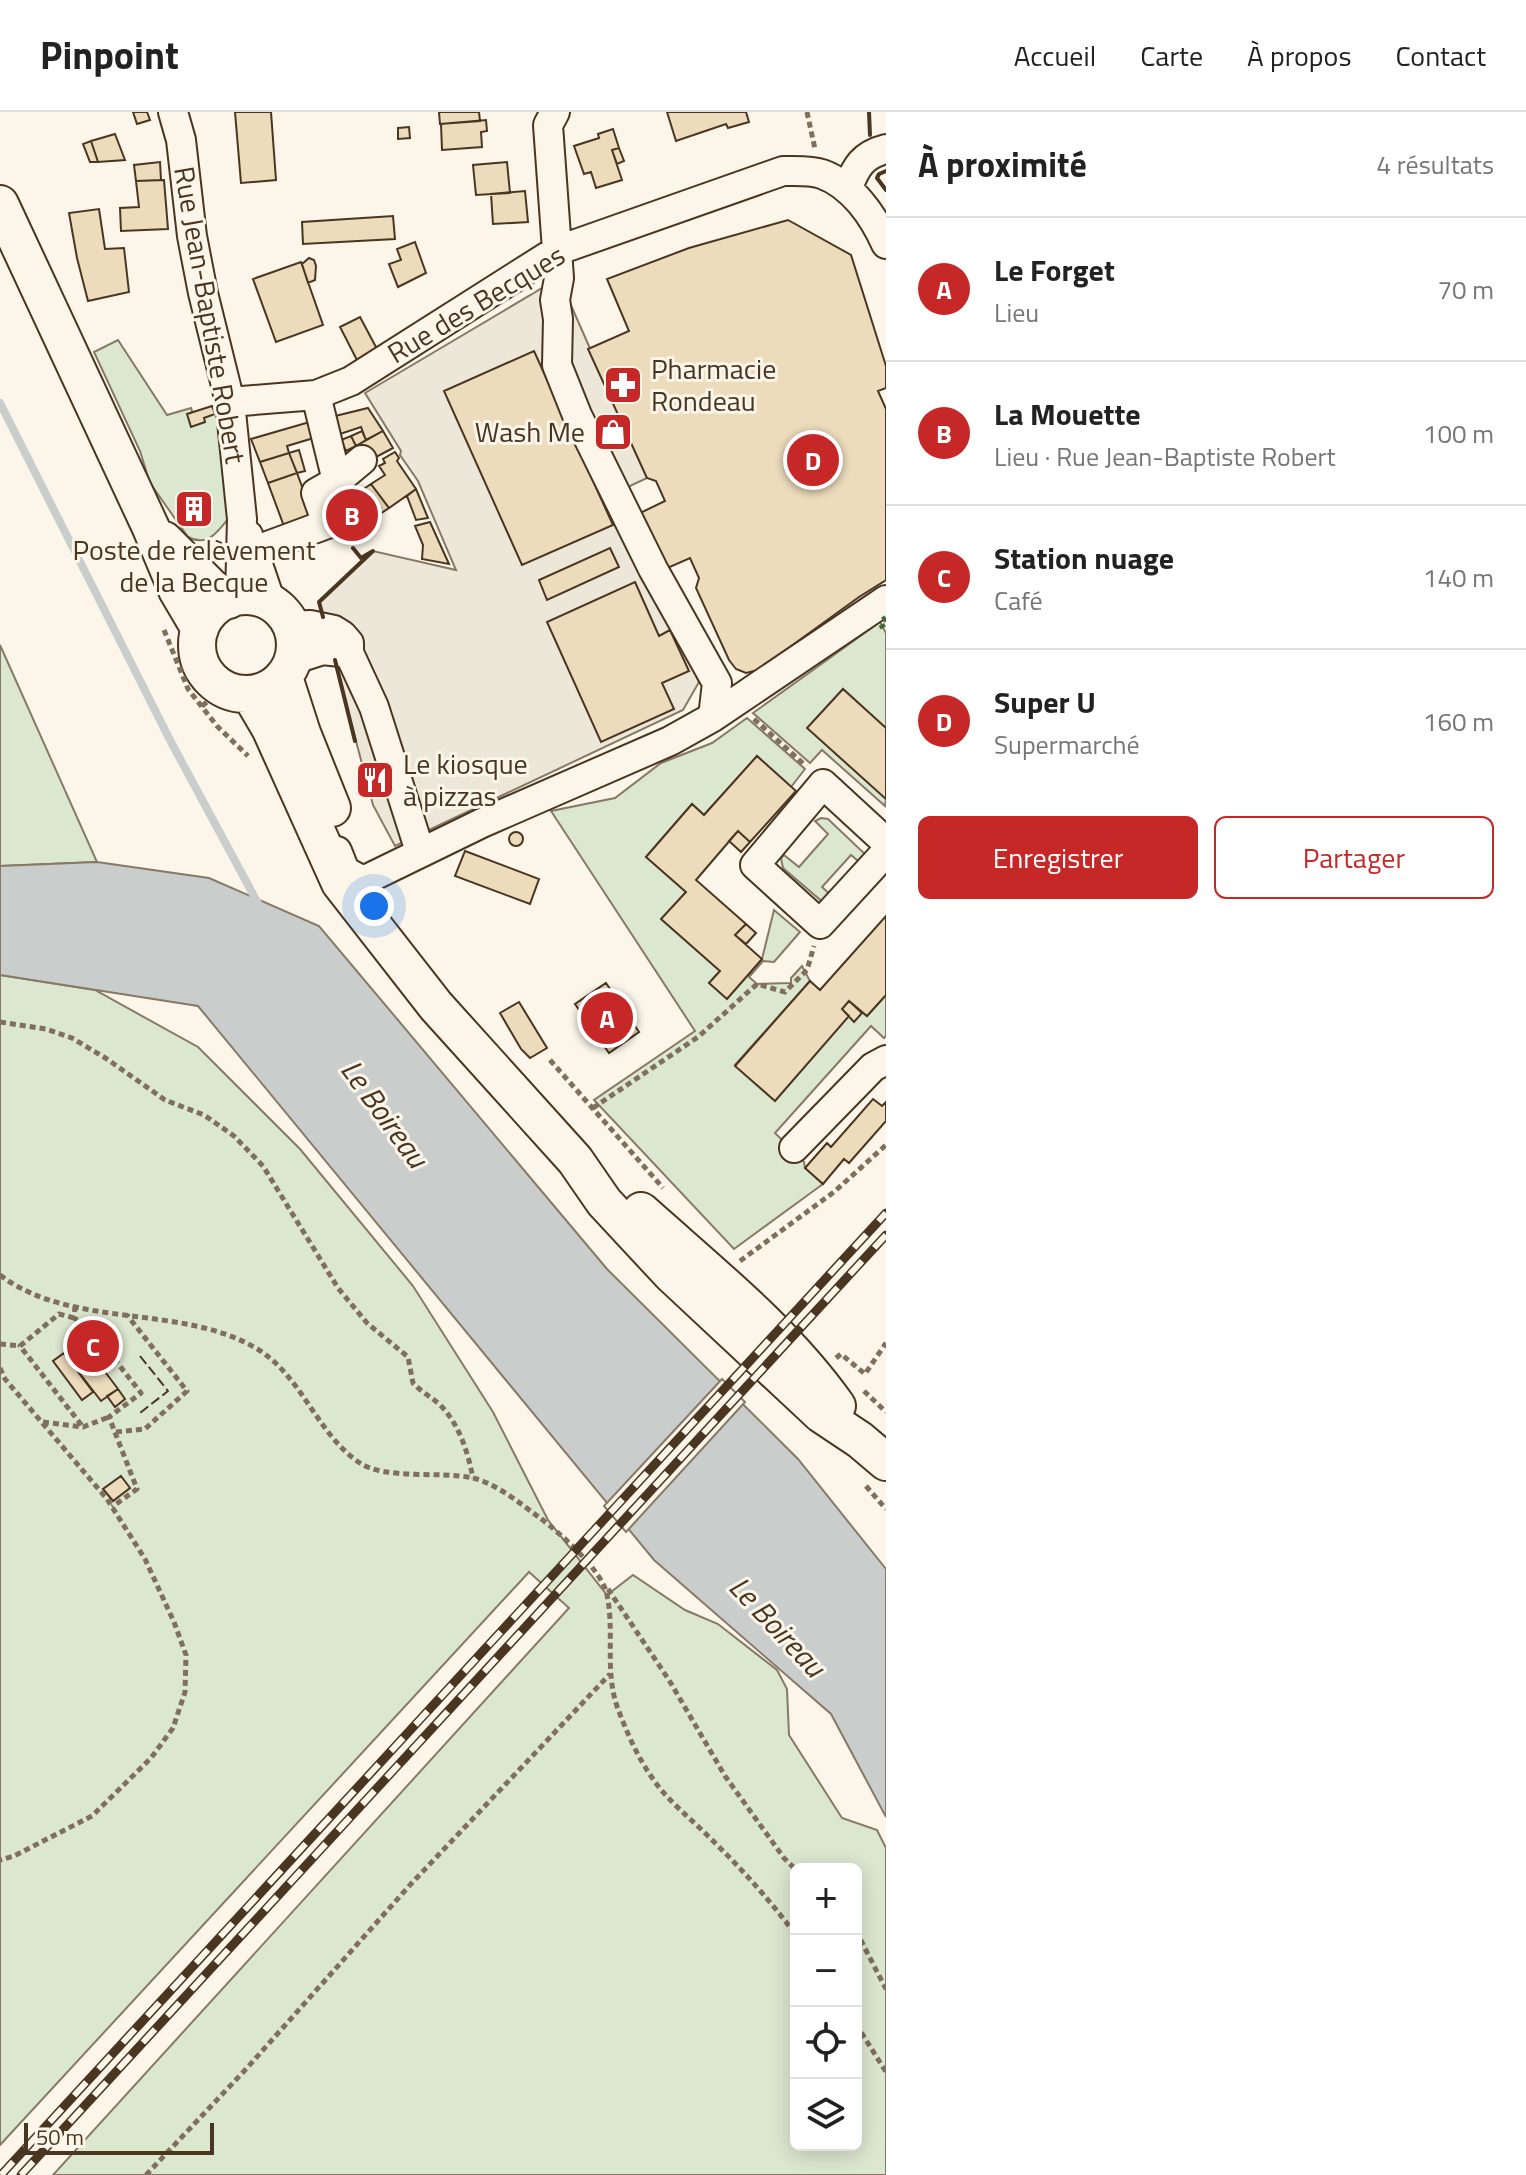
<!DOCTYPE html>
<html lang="fr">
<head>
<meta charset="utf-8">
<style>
  :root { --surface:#fff; --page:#f2f2f2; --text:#222; --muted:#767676; --line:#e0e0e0; --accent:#c62828 }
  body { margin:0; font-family:"Titillium Web",sans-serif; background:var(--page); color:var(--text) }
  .controls { position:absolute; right:24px; bottom:24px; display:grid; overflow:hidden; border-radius:12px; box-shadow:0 4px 20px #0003 }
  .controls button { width:72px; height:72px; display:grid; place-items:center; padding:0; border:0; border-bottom:2px solid var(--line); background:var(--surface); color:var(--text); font:40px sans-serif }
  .scale { position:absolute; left:24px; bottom:20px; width:190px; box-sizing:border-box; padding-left:8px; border:4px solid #4a3520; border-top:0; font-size:22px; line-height:28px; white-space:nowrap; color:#4a3520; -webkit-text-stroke:6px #fbf6e9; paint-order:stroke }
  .you { position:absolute; left:374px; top:794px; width:28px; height:28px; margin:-20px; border:6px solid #fff; border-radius:50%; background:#1a73e8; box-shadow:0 0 0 12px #1a73e833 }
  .badge { display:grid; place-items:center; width:52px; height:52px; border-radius:50%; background:var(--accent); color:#fff; font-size:26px; font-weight:700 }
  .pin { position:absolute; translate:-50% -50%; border:4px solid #fff; box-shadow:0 2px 8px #0006 }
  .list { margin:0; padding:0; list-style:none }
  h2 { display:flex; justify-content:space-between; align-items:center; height:104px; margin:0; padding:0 32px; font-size:34px }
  h2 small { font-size:26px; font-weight:400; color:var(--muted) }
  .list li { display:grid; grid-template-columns:52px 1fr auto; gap:24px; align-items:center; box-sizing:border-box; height:144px; padding:0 32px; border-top:2px solid var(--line) }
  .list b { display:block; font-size:30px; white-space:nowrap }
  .list p { margin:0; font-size:26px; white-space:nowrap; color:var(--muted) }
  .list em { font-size:26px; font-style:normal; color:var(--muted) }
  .actions { display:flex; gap:16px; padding:24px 32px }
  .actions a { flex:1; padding:18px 0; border:2px solid var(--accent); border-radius:12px; text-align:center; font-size:28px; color:var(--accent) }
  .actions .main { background:var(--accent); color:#fff }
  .icon { flex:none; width:44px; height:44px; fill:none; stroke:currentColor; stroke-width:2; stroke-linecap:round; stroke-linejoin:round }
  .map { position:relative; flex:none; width:886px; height:2063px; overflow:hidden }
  header { display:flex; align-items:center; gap:48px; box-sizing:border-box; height:112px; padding:0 40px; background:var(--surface); border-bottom:2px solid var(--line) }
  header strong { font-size:38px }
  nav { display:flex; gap:44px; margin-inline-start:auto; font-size:28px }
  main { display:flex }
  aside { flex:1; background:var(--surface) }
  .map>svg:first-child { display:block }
  .green { fill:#dce7d0; stroke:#887966; stroke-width:2; fill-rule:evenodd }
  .parking { fill:#ede7d9; stroke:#887966; stroke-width:2 }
  .water { fill:#c9cecd; stroke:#887966; stroke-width:2 }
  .pier { fill:#fbf6e9; stroke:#887966; stroke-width:2 }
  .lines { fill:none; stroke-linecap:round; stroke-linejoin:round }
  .stream { stroke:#c9cecd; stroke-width:8 }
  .building { fill:#ecdcbc; stroke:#4a3520; stroke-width:2 }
  .minor-casing { stroke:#4a3520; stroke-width:32 }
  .major-casing { stroke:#4a3520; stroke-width:40 }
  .path { stroke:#7f6f5c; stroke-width:5; stroke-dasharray:6 4; stroke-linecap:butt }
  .minor { stroke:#fbf6e9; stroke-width:28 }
  .major { stroke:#fbf6e9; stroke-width:36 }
  .rail-casing { stroke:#4a3520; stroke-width:9 }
  .rail { stroke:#fbf6e9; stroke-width:6; stroke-dasharray:18; stroke-linecap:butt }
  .hedge { stroke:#436837; stroke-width:6; stroke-dasharray:4 6; stroke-linecap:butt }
  .fence { stroke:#4a3520; stroke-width:2; stroke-dasharray:10 4; stroke-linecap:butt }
  .wall { stroke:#4a3520; stroke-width:4 }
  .labels { text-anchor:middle; stroke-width:6; stroke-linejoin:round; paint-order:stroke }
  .street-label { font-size:28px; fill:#4a3520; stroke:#fbf6e9 }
  .poi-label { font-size:28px; fill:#4a3520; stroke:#fbf6e9; text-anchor:start }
  .water-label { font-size:30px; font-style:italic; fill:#4a3520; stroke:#fbf6e9 }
</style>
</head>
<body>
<header>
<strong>Pinpoint</strong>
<nav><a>Accueil</a><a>Carte</a><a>À propos</a><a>Contact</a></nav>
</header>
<main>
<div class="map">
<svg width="886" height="2063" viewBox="0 0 886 2063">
  <rect width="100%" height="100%" fill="#fbf6e9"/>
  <path class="green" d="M118,228L167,303L191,296L195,308L218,297L228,407C217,421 207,435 188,425L150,371L140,339L94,240Z
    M880,510L886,521V616L843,577L808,616L886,687L885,694L822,638L810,651L753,601Z
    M0,533L97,750L0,754Z
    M747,606L805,657L791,675L757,644L704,703L692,692L646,745L686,780L662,808L720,859L709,871L727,886L762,847L774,798L800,820L774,850L763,849L749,865L757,872L791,871V866L802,854L810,869L735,953L775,988L849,889L867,904L886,883V924L884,926L871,914L775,1021L804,1050L805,1056L823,1072L734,1137L594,988L695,919L551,699L615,686L661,651L712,631Z
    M821,706L828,707L867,744L865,755L851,743L822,775L836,788L825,792L783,756L781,746L784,743L799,755L828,722L815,709Z
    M0,863L95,878L198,935L300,1037L413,1174L493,1300L548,1408L607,1483L633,1463L685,1498L718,1512L777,1558L787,1577L789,1623L842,1706L877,1718L886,1736V2063H53L569,1496L529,1460L0,2033ZM796,1757H856V2033H796Z"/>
  <path class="parking" d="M559,166L647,366L615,381L699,570L683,598L395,734L373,693L319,490L373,439L456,458L418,369L400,343L401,339L365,281Z"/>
  <path class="water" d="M97,750L209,766L319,814L607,1157L798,1347L886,1457V1705L831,1602L654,1448L198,894L0,863V754Z"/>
  <path class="pier" d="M722,1267L745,1290L626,1420L604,1394Z"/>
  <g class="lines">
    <path class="stream" d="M0,291L171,630L261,797"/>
  </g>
  <path class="building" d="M133,0H147L150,8L137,12Z
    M235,0H271L276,68L241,71Z
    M439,0H479L480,9L440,12Z
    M667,0H746L749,10L728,16L726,12L676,29Z
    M486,8L487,19L481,20L482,35L442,38L441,12Z
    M409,15L410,26L398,27V16Z
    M613,17L619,36L612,38L622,68L596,76L591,60L584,62L574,34L599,26L598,22Z
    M115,22L125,48L98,50L91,29Z
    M91,29L98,50H90L83,32Z
    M619,36L624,49L617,52L612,38Z
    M160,50L161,68L136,69L134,53Z
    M507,50L510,81L476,83L473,53Z
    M164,68L168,117L121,119L120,96L139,95L136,69Z
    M525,79L528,110L493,112L491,82Z
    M99,97L105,137L124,136L129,180L88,189L77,146L69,101Z
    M393,104L395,127L303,132L302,110Z
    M788,108L851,143L886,254V276L878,279L886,297V468L859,485L758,558L746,561L736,557L729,548L696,476L699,466L690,446L663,458L638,402L665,389L656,369L647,366L588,237L629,219L607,167L689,136Z
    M415,130L426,161L398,175L389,152L401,148L397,137Z
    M309,146L314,148L316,154L315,168L308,171L302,152Z
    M301,150L323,213L276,230L253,167Z
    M360,205L377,237L358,250L340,215Z
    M534,239L613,413L522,453L444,279Z
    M212,294L215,302L204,306L205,310L191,315L187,302Z
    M368,296L383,319L366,328L361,315L331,325L327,306Z
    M313,309L317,325L287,334L289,341L260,350L251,327Z
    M362,319L366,328L356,334L351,324Z
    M383,319L393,336L365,351L356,334Z
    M351,324L356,334L346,339L341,328Z
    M299,338L305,359L297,361L289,341Z
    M395,340L399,346L397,349L416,377L389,396L371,372L385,363L379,354L385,351L383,347Z
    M289,341L297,361L268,371L260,350Z
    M297,361L314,407L285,417L268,371Z
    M371,372L389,396L371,408L353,384Z
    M416,377L428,406L416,408L407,384Z
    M353,384L371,408L378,413L373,416L369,410L352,422L334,398Z
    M191,390L202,394V406L191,408L185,399Z
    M430,410L449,452L422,447L423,433L415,414Z
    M610,436L619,455L547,488L539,468Z
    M635,470L659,524L670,518L689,559L662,571L674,597L601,630L547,510Z
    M843,577L886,616V687L807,616Z
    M757,644L796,679L750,730L738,719L696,768L746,812L735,823L762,847L727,887L709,871L720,859L661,807L686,780L646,745L692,692L704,703Z
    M379,659L382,674L372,677L368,662Z
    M738,719L750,730L741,740L729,729Z
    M509 727a7 7 0 1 1 14 0a7 7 0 1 1-14 0Z
    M465,739L539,767L530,792L455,764Z
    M886,804V883L867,904L849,889L842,897L849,904L775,989L735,954L810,869L820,878Z
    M746,812L756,821L746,832L735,823Z
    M606,871L639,920L609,941L575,892Z
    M849,889L862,901L854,910L842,897Z
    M519,890L547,936L530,946L521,937L500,901Z
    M873,987L882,994L886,990V1009L849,1051L844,1047L823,1072L805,1056L827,1031L831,1035Z
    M81,1228L118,1277L101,1289L64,1241Z
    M64,1241L93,1280L82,1288L53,1249Z
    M118,1277L125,1287L115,1295L107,1284Z
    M121,1364L130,1376L113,1389L103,1377Z"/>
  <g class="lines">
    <g class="minor-casing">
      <path id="minor" d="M173,0L181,28L192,124L203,181L230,290L242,407L240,485
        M848,76C856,54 863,43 886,37
        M316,283L337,369
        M230,290L316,283L351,269L556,139L783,59C795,59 811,58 822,62C852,73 873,103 886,132
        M248,423L271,491
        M254,439L327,412L316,381L337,369L362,348
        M291,514L310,513L334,518L342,523L349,531V541L374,595L417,730L424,739
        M292,548L323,538L349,541
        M713,605L886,488
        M886,730L823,672L755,753L820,812L886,740
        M337,739L345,759L363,769L482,711L670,629L713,605L717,571L653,457L577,303L557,253L558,207L555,188L559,166L548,13L555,0
        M794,1036L873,955L886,948"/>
    </g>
    <g class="major-casing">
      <path id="major" d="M0,92L151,416L177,478L200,517
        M164,428L211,475L229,488
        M197 533a49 49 0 1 1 98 0a49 49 0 1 1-98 0Z
        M284,565L302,621L332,696
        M250,582L270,616L340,771L436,894L575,1048L604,1090L671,1162L821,1302L860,1328L886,1350
        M641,1099C709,1160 784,1219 837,1294"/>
    </g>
    <path class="path" d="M807,0L815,37
      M164,518L188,577L217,614L248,644
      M202,594L220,580
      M754,607L806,654
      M0,910L46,917L72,926L107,947L165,988L204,1003L234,1024L263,1054L338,1176L367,1211L408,1245L413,1271C422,1281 434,1286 443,1296C460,1315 468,1341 473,1366
      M550,948L663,1076
      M593,996L698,925L757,872L785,880L807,858L814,834
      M740,1149L834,1080L886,1033
      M0,1163C71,1217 178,1192 254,1235C302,1262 316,1322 360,1351C385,1368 443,1359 473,1366C497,1372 521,1392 540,1406C560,1421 603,1459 607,1483C615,1520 604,1560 618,1597C627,1621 638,1646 653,1667C668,1689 689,1705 708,1724C740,1755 769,1787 796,1823
      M75,1194L74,1206L90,1216L141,1281L109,1305L137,1377L112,1395
      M74,1206L59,1202L20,1234L83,1315
      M0,1232L20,1234
      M836,1246L841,1242L865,1262L886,1231
      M0,1256L5,1267L107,1387L145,1447L174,1510L186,1543L185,1580L173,1616L151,1646L92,1704L14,1744L0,1748
      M864,1279L886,1300
      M43,1310L83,1315L109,1305
      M116,1320L145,1317L187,1279L127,1203
      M866,1374L886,1397
      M608,1477L669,1568L725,1664L784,1746L796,1758
      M856,1819L886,1877
      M856,1912L886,1960
      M146,2063L247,1956L410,1773L610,1562"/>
    <use href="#minor" class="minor"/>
    <use href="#major" class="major"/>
    <g class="rail-casing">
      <path id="rail" d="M1,2063L886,1101
        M21,2063L886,1123"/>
    </g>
    <use href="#rail" class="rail"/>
    <path class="hedge" d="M886,506L880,510L886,521"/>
    <path class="fence" d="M140,1244L168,1279L140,1301"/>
    <path class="wall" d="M869,0L870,23
      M886,59L879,62L877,66L886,78
      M323,505L319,490L373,439L361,446L353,436
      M335,548L355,629"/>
  </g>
  <defs>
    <g id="pharmacy-square" transform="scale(2)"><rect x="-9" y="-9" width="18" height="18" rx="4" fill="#c62828" stroke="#fbf6e9"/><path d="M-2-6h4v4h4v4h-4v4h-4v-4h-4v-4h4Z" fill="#fff"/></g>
    <g id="shop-square" transform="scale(2)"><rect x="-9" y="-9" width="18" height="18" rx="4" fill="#c62828" stroke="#fbf6e9"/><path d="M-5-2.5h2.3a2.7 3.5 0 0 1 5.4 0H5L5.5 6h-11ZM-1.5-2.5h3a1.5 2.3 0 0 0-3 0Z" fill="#fff"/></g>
    <g id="building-square" transform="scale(2)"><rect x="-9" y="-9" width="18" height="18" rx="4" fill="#c62828" stroke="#fbf6e9"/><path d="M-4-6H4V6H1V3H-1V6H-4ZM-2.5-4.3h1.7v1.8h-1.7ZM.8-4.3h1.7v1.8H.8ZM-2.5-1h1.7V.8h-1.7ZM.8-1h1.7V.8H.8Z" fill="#fff"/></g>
    <g id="restaurant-square" transform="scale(2)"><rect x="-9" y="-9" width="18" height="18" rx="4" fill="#c62828" stroke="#fbf6e9"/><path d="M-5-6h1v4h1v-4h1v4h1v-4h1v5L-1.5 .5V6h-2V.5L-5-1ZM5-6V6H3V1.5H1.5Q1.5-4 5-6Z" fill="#fff"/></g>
  </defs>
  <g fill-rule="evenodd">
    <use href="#pharmacy-square" x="623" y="273"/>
    <use href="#shop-square" x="613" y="320"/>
    <use href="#building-square" x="194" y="397"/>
    <use href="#restaurant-square" x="375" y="668"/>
  </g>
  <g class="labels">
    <g class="street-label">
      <text transform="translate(476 192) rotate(-31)" y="10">Rue des Becques</text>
      <text transform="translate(210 203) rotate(80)" y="10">Rue Jean-Baptiste Robert</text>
    </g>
    <g class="poi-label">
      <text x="651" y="267">Pharmacie<tspan x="651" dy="32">Rondeau</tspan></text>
      <text x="585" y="330" text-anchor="end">Wash Me</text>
      <text x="194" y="448" text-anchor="middle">Poste de relèvement<tspan x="194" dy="32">de la Becque</tspan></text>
      <text x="403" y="662">Le kiosque<tspan x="403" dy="32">à pizzas</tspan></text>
    </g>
    <g class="water-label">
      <text transform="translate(384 1002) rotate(54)" y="10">Le Boireau</text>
      <text transform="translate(777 1515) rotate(47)" y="10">Le Boireau</text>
    </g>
  </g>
</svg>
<div class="controls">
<button>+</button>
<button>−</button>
<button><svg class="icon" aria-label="locate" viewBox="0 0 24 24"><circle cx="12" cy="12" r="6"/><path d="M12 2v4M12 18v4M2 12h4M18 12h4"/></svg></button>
<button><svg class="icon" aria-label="layers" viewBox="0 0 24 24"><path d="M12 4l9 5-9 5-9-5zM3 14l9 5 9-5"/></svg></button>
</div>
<div class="scale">50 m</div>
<div class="you"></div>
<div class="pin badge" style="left:607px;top:906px">A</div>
<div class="pin badge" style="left:352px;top:403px">B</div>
<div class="pin badge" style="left:93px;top:1234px">C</div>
<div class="pin badge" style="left:813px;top:348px">D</div>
</div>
<aside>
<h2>À proximité<small>4 résultats</small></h2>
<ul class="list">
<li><span class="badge">A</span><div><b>Le Forget</b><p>Lieu</p></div><em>70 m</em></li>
<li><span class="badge">B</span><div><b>La Mouette</b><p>Lieu · Rue Jean-Baptiste Robert</p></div><em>100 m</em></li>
<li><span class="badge">C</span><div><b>Station nuage</b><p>Café</p></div><em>140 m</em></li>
<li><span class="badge">D</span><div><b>Super U</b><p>Supermarché</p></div><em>160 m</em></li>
</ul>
<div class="actions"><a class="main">Enregistrer</a><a>Partager</a></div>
</aside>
</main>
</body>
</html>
